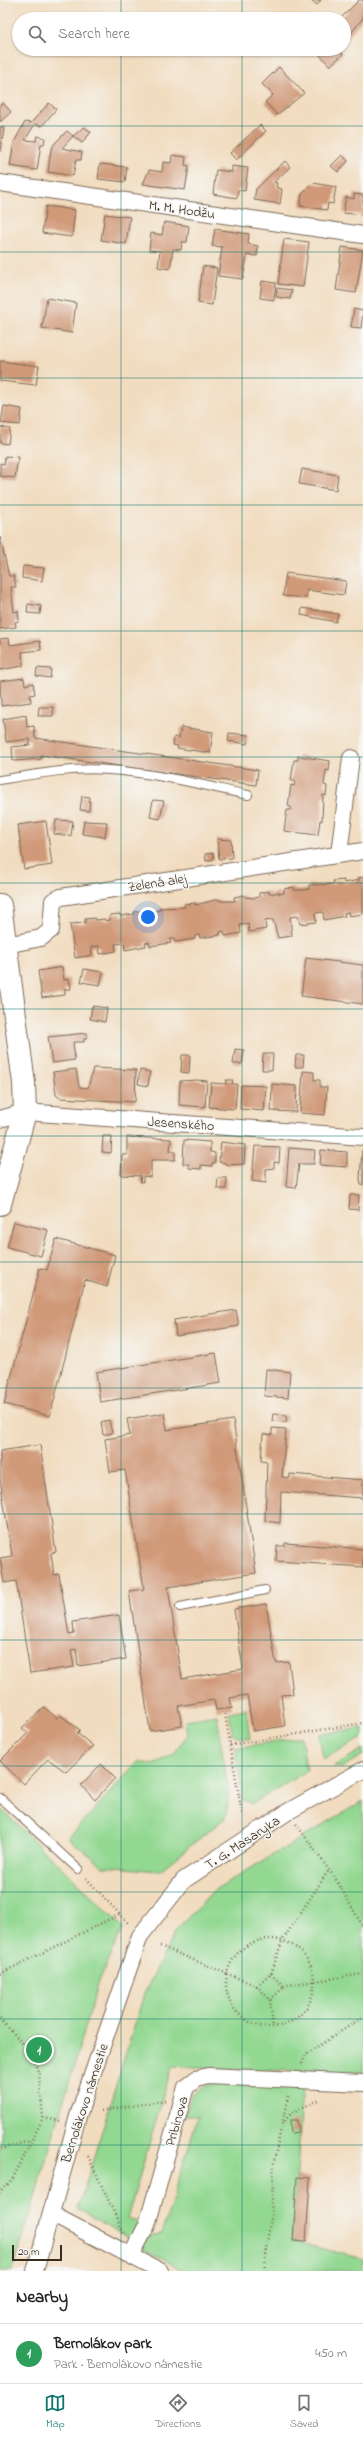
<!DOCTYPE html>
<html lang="en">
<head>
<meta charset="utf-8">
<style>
  :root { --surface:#fff; --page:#f6f6f6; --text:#222; --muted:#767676; --line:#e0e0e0; --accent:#0f766e }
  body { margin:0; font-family:"Indie Flower",sans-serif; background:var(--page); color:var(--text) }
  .scale { position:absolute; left:12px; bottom:10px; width:50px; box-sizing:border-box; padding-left:4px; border:2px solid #3b2a1e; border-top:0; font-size:11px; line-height:14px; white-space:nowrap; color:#3b2a1e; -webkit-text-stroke:3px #f6f6f2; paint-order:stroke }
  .you { position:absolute; left:148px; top:917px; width:14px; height:14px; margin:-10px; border:3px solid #fff; border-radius:50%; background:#1a73e8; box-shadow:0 0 0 6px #1a73e833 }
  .badge { display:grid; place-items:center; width:26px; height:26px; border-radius:50%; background:var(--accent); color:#fff; font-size:13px; font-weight:700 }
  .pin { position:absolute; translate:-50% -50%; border:2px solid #fff; box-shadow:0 1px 4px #0006 }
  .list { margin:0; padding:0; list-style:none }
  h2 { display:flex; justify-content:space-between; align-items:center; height:52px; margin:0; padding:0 16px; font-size:17px }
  h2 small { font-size:13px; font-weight:400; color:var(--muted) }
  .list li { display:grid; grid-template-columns:26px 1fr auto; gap:12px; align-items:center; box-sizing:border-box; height:60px; padding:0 16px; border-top:1px solid var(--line) }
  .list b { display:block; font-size:15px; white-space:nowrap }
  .list p { margin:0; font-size:13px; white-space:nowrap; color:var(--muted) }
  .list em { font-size:13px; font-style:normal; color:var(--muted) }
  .icon { flex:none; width:22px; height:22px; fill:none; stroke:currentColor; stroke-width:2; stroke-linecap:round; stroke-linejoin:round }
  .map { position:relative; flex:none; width:363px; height:2271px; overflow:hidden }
  .search { position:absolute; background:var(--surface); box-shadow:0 1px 3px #0004; left:12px; right:12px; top:12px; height:44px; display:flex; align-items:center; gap:10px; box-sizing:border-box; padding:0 14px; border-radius:22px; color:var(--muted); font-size:15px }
  .sheet { height:112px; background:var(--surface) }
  nav { display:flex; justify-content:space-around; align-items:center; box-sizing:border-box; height:56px; border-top:1px solid var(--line); background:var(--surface); font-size:11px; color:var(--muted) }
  nav a { display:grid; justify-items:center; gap:2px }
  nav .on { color:var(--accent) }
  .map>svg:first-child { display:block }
  .green { fill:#92d891; stroke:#668158 }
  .building { fill:#d09978 }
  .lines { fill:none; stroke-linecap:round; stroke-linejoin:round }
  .service-casing { stroke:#7b6856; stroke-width:10 }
  .minor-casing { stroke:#7b6856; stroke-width:18 }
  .secondary-casing { stroke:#7b6856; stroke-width:24 }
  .path { stroke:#7b6856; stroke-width:2.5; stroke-dasharray:1 3; stroke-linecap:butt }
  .service { stroke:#fff; stroke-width:8 }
  .minor { stroke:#fff; stroke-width:16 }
  .secondary { stroke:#fff; stroke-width:22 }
  .grid { fill:none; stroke:#0f766e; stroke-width:1; stroke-opacity:0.55 }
  .labels { text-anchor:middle; stroke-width:3; stroke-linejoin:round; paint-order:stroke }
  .street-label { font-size:14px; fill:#3b2a1e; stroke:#f6f6f2 }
</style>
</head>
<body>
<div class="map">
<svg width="363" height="2271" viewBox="0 0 363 2271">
  <rect width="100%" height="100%" fill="#f6f6f2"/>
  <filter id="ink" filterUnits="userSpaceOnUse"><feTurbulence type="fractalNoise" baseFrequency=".025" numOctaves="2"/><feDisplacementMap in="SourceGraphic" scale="8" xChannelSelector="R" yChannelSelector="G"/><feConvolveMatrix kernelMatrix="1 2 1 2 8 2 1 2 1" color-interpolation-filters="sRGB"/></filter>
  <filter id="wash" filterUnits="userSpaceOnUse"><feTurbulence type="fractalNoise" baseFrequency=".012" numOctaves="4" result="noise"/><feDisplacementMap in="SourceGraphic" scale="16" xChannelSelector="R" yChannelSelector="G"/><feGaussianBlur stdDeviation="0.9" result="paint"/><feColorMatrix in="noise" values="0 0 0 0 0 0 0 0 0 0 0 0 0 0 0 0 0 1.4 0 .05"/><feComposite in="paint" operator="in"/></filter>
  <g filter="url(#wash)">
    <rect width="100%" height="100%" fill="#f1dcbf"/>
    <path class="green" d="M246,1709L250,1739L238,1737L232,1733L229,1712Z
      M217,1715L229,1797L225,1818L159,1871L103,1866L68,1838L139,1761L152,1765L174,1754L187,1735L185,1720Z
      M363,1728V1738L323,1759L319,1734Z
      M301,1737L307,1771L252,1804L243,1800L235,1748Z
      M363,1749V1755L341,1768L334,1766Z
      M363,1801V2074L172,2066L127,2219L141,2223L133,2240L78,2209L144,1994L176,1930L216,1889Z
      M0,1808L123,1927L100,1978L13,2271H0Z
      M213,2084L303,2088L292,2241L363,2259V2271H185L142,2248L147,2236L162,2234L198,2116H183C189,2100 194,2087 213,2084Z"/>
    <g id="blocks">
      <path class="building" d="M311,0H321L317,5Z
        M359,0H363V18L348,37L344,35V19H340Z
        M324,49H338L343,54L330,66L319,54Z
        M279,67L304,93L277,115L265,102L273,95L262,84Z
        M3,103L11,112L0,122V105Z
        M49,103L56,109L42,126L35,124L25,140L36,141L37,136L45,138L44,144H41L37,170L10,166L14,142L25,122L31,123Z
        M260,125L266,131L236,160L230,153Z
        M0,127L4,128L1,151H0Z
        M84,127L91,132L82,143L73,136Z
        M67,131L73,136L62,148L82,152L81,160H76L73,176L48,172L51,150L55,143Z
        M172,155L186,157L185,165L189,166L185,190L143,184L149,170L162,172L163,162L171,163Z
        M342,155L348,161L338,172L331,166Z
        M285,161L290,167L274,182L277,183L276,187L282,189L280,204L254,200L256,189Z
        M100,164L127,167L125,182L98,179Z
        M232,166L248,168L245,191L238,190L237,198L213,194L216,170L232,172Z
        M313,183L336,187L333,204L328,203L327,210L300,206L302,194Z
        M354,194L363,195V215L343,213L346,197L354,199Z
        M46,206L75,210L72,237L42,233Z
        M105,214L130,217L126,244L101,240Z
        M164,222L189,226L187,242H182L181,250L173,249L170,269L158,267L160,251L149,250L151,233L162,235Z
        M215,229L249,234L248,244L258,246L257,256L247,255L243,279L218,276L222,247L212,246Z
        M284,239L309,242L303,287L278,284Z
        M342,247L363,250L356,293L336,290Z
        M203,266L217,268L212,305L198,303Z
        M262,281L276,283L274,300L260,298Z
        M277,288L292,290L290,299L276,297Z
        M47,298L76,303L72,333L42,328Z
        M354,309L363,311L361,328L351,327Z
        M0,361L39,366L36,385L0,381Z
        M4,406L22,409L20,425L1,423Z
        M0,427L10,429L8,444L0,443Z
        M5,456L18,457L15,478L0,476V463L4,464Z
        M302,469L338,475L336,490L299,484Z
        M0,537L9,576H14L16,587H11L14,612L18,611L19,621L15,622L16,627L0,629Z
        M23,566L44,568L42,581L22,578Z
        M286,573L346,581L344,595L307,590L306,598L283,596Z
        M28,604L41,606L40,614L27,613Z
        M302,608L338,614L336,622L301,615Z
        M9,638L10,645L40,641L41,650L22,652L23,666L0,670V639Z
        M37,668L51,669L50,678L36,676Z
        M24,678L25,685L33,683L35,694L30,695L31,702L1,706L0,681Z
        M39,707H53V716H38Z
        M26,715L27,727L34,726L35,738L258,770L256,785L41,755V759L13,761L12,747L30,745V739L6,742L3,719Z
        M181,727L213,732L210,753L177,748L178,746L173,745L174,737L179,738Z
        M229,733L248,735L247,744L228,741Z
        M298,756L330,761L329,771L326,770L324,785L327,786L326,796L323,795L322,821L320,820L318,835L284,831L287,810H291V807L288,806L291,785L294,786L295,781H291L294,760H298Z
        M82,796L90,797L89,811L80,810Z
        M153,800L164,801L160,819L150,817Z
        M56,820L73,821L71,836L54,834Z
        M46,821L52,865L24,869L18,825Z
        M84,821L107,822L105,837L82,834Z
        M217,839L231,840L232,858L219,859Z
        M213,853L214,859L206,861L205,854Z
        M363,877V914L349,916L348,912L344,913L345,916L324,920L323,912L315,913L316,922L300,924L298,916L290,917L292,936L278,938L273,920L265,921L266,929L249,932L248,923L240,925L241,933L225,936L224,931L220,932V935L200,938L199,935L195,936V939L175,942L174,939H170L171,943L150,946L149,942L145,943L146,946L125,950L124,943L115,944L116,951L100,954L99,946L91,947L92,955L75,958L70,924L85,923V919L95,918V920L105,919V921L110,920V915L120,914V916L135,914L134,912L145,910V913L160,910L159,908L185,907L184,904L195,903V905L219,899L220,901H235L234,897L244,895L245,897L254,898L259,897V893L269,891V894L279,892V894L284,893V889L294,887V890H304L309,889V885L334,884L333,881L344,880V883L359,880L358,878Z
        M306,958L363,965V1004L301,996Z
        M62,967L64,980L69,979L71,989H65V995L42,998L38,971Z
        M84,969L103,972L100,985L81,982Z
        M92,1006L107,1008L105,1022L90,1019Z
        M87,1033V1038L84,1039V1042H73L75,1060L52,1063L48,1037Z
        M235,1049L244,1050L242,1064H233Z
        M263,1054H273L272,1070H262Z
        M182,1055H190L189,1073L181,1072Z
        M296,1055H304L303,1067H295Z
        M93,1068L136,1070L135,1102L60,1098L56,1095L53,1072L76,1069L79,1087L88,1088Z
        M140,1070L150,1072L148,1086L138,1084Z
        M303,1071L314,1072V1080H320V1087H327L325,1115L300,1113Z
        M197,1080L207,1081L205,1107L179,1105L180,1081Z
        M226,1080H233L232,1084H237L235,1109L209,1107L211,1083L226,1084Z
        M272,1084L297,1086L296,1112L271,1111Z
        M241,1085L266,1086L264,1111L240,1109Z
        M103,1136H112L111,1153L102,1152Z
        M127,1137L171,1139L170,1151H175V1160H151V1177L143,1176V1182H140L141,1176L121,1175L122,1155H127Z
        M184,1140L210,1142V1152L215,1153V1163H212V1166L201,1165V1169L189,1168V1164H183Z
        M221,1142L245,1145L244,1164L226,1165V1163L219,1162Z
        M255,1146L280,1147L279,1163L274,1162V1168L266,1169V1183L252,1181Z
        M289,1148L315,1150L314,1164H299L296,1188L286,1187Z
        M321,1150L347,1152V1167L320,1165Z
        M362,1150H363V1185H361L360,1178Z
        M218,1178H227L226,1189H217Z
        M350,1195H359L358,1210L349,1209Z
        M14,1222L48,1230L41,1256L7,1247Z
        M56,1239L115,1255L107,1287L85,1280L50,1416L4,1404L40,1268L47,1270Z
        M236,1310L239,1326L176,1336L174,1320Z
        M216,1353L221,1383L100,1402L96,1372Z
        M266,1369L290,1372L288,1398L264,1396Z
        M164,1413L167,1430L233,1420L256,1573L168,1587L182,1679L243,1669L234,1609L266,1604L276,1663L289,1662L293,1694L281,1695L285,1726L253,1731L247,1695L230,1698L232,1708L216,1710L214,1700L178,1706L182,1726L150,1731L129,1591L144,1589L125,1470L110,1472L105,1439L130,1435L127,1419Z
        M273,1414L287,1415L286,1422L272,1421Z
        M109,1420L112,1433L103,1435L101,1422Z
        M272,1428L286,1429L282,1477L290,1478V1474L363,1480V1498L281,1492L280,1523L265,1521L267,1462L261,1461L263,1434L272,1435Z
        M40,1445L56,1552L51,1553L54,1575L59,1574L69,1635L74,1634L73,1622L119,1615L126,1659L78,1666L76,1649L71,1650L74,1667L30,1673L16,1581L4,1583L0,1558L12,1556L0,1479V1451Z
        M285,1543L363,1549V1567L276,1561L277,1546H285Z
        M44,1707L57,1718L60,1715L80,1730L77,1733L93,1746L66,1772L48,1759L24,1784L0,1761L28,1733L22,1728Z
        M101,1764L115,1778L95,1800L81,1785Z
        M290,2120H297L299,2132L291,2133Z
        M297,2177L310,2178L306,2242L293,2241Z"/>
    </g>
  </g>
  <g filter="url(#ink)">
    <use href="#blocks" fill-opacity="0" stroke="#7b6856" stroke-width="1"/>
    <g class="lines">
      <g class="service-casing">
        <path id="service" d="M0,780C36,774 73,767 109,770C156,773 202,785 248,795
          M180,1607L265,1590
          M0,1798L78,1869"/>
      </g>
      <g class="minor-casing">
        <path id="minor" d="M0,183L363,235
          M339,854L351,758
          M6,945L41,938L51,930L53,901L61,897L363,851
          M0,1119L25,1112L363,1137
          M51,2214L160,2271
          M131,2256L147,2225L186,2087L196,2079L208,2076L363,2083
          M35,2271L78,2116L140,1936L184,1880L289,1811L363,1770"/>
      </g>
      <g class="secondary-casing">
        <path id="secondary" d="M0,905L24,1083L25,1112L0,1204"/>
      </g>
      <path class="path" d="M225,1714L242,1814
        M230,1745L363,1723
        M296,1824L335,1878L363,1927
        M86,1878L128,1923
        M226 1983a44 44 0 1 1 88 0a44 44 0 1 1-88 0Z
        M160,1946L257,1986
        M0,1974L120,1914
        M271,1974L284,1987L270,2000L257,1986L271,1974L282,1941L329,1870
        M284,1987L288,1985L363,1974
        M270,2000L273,2027
        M0,2019L30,2051L39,2074L43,2118
        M302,2064L306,2054L363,2017
        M101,2111L166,2100
        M284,2121L293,2112L321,2099
        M0,2149L30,2141
        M88,2156L124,2234
        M0,2194L13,2178L43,2118L60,2121
        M266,2271L265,2256L271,2217L274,2161L288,2096"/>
      <use href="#service" class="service"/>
      <use href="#minor" class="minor"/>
      <use href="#secondary" class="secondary"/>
    </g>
  </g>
  <path class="grid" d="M121,0V19M242,0V19M121,49V2271M242,49V2271M0,126H363M0,252H363M0,378H363M0,505H363M0,631H363M0,757H363M0,883H363M0,1009H363M0,1136H363M0,1262H363M0,1388H363M0,1514H363M0,1640H363M0,1766H363M0,1892H363M0,2019H363M0,2145H363"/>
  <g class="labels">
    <g class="street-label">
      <text transform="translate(182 209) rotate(8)" y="5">M. M. Hodžu</text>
      <text transform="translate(157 882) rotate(-9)" y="5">Zelená alej</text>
      <text transform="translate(181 1123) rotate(4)" y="5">Jesenského</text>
      <text transform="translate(242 1842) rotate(-33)" y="5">T. G. Masaryka</text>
      <text transform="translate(84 2103) rotate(-72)" y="5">Bernolákovo námestie</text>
      <text transform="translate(176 2121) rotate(-74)" y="5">Pribinova</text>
    </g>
  </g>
</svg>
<div class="scale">20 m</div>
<div class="you"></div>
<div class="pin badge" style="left:39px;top:2050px;background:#2e9e5b">1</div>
<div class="search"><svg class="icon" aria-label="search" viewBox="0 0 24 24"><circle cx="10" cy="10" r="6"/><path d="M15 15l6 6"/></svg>Search here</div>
</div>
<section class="sheet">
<h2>Nearby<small></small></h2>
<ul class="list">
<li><span class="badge" style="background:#2e9e5b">1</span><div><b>Bernolákov park</b><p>Park · Bernolákovo námestie</p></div><em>450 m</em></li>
</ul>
</section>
<nav>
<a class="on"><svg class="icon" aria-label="map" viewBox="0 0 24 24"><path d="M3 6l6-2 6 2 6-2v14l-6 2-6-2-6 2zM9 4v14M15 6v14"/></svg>Map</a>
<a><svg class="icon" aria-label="directions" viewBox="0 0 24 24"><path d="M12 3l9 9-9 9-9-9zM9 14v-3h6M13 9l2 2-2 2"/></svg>Directions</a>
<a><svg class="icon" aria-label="saved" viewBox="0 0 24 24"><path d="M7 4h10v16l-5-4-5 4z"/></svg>Saved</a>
</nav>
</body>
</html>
